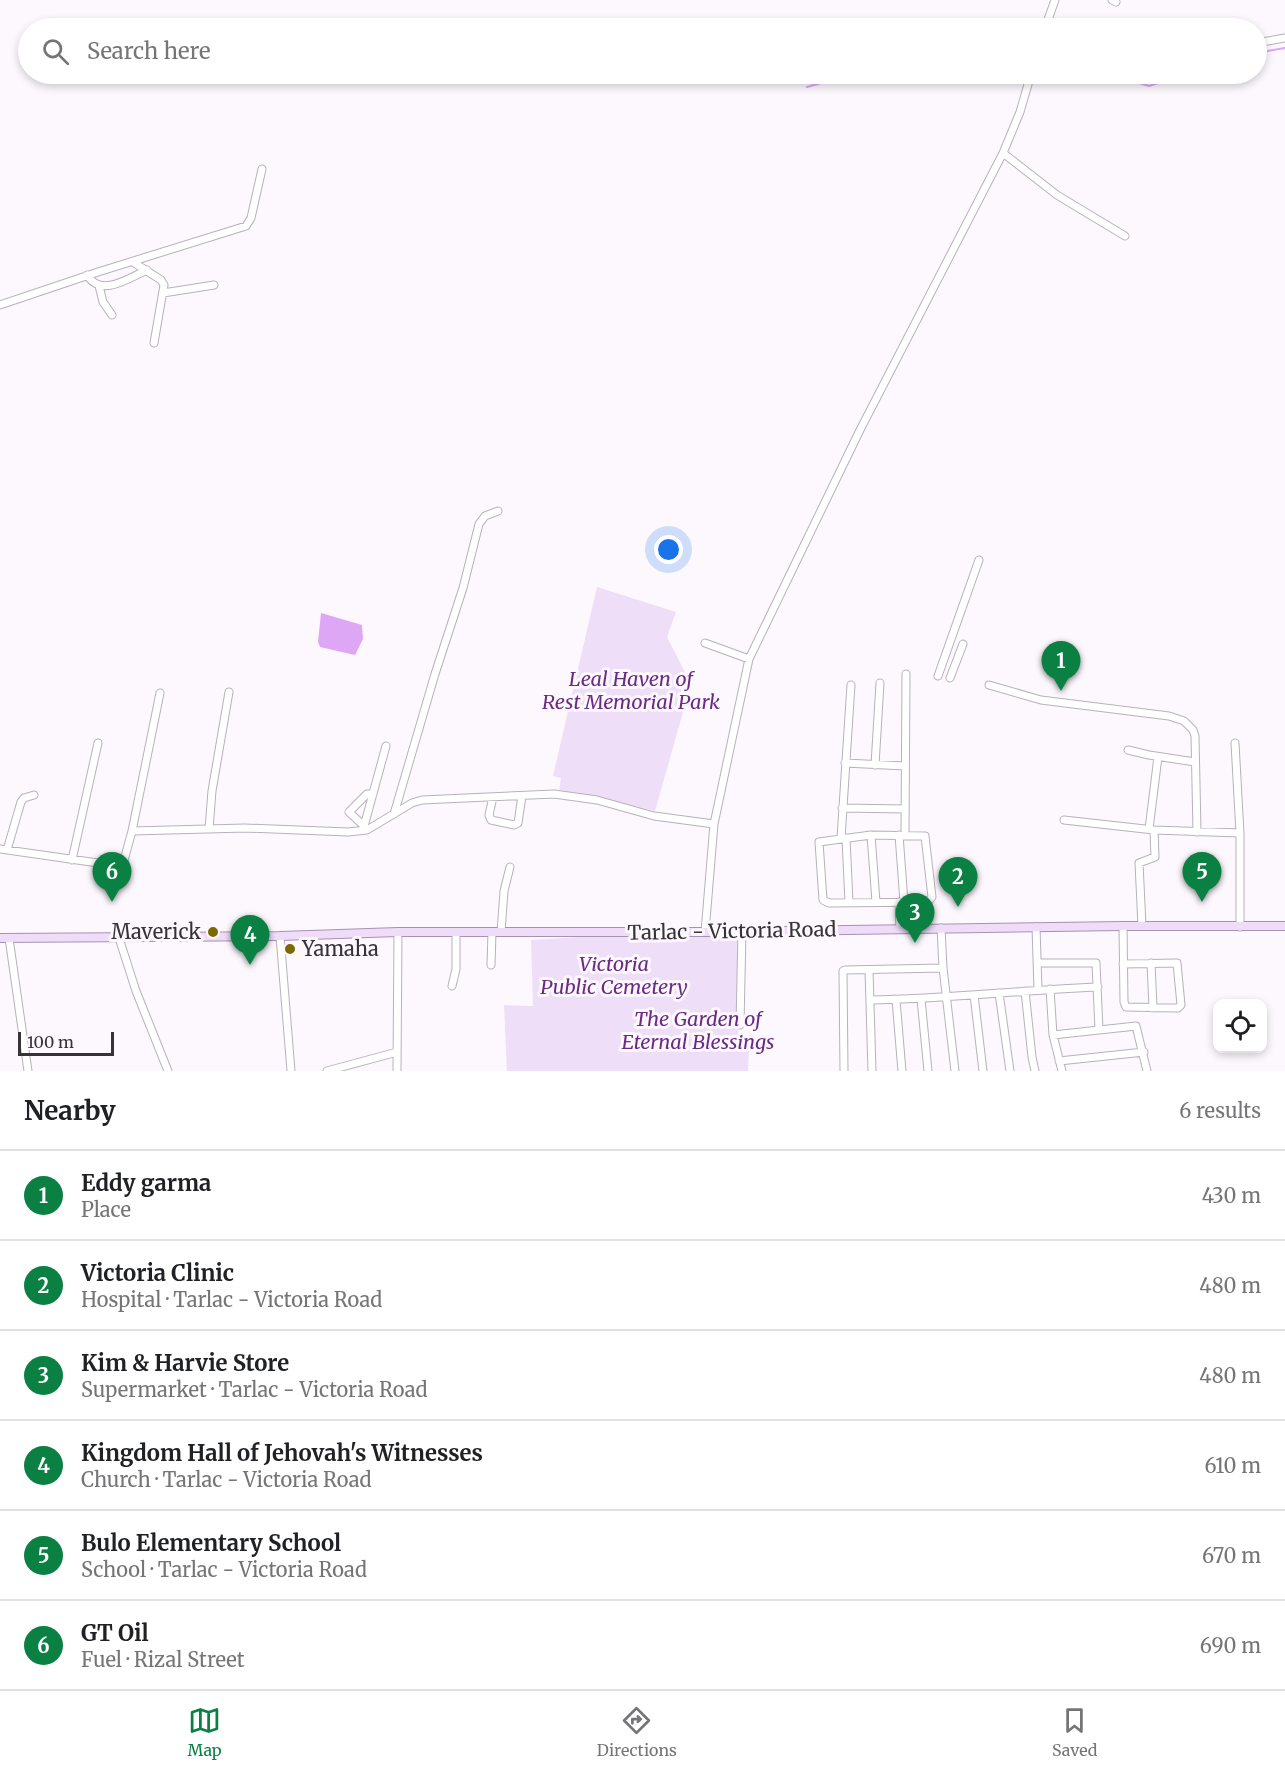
<!DOCTYPE html>
<html lang="en">
<head>
<meta charset="utf-8">
<style>
  :root { --surface:#fff; --page:#f6f6f6; --text:#202124; --muted:#757577; --line:#e0e0e0; --accent:#0b8043 }
  body { margin:0; font-family:Merriweather,serif; background:var(--page); color:var(--text) }
  .controls { position:absolute; right:18px; bottom:18px; display:grid; overflow:hidden; border-radius:12px; box-shadow:0 3px 9px #0003 }
  .controls button { width:54px; height:54px; display:grid; place-items:center; padding:0; border:0; border-bottom:2px solid var(--line); background:var(--surface); color:var(--text); font:30px sans-serif }
  .scale { position:absolute; left:18px; bottom:15px; width:96px; box-sizing:border-box; padding-left:6px; border:3px solid #363238; border-top:0; font-size:16px; line-height:21px; white-space:nowrap; color:#363238; -webkit-text-stroke:4px #fcf8fe; paint-order:stroke }
  .you { position:absolute; left:669px; top:550px; width:21px; height:21px; margin:-15px; border:4px solid #fff; border-radius:50%; background:#1a73e8; box-shadow:0 0 0 9px #1a73e833 }
  .badge { display:grid; place-items:center; width:39px; height:39px; border-radius:50%; background:var(--accent); color:#fff; font-size:20px; font-weight:700 }
  .pin { position:absolute; translate:-50% -50px; filter:drop-shadow(0 2px 3px #0008) }
  .pin::after { content:''; position:absolute; top:32px; width:21px; height:18px; background:inherit; clip-path:polygon(0 0,100% 0,50% 100%) }
  .list { margin:0; padding:0; list-style:none }
  h2 { display:flex; justify-content:space-between; align-items:center; height:78px; margin:0; padding:0 24px; font-size:26px }
  h2 small { font-size:20px; font-weight:400; color:var(--muted) }
  .list li { display:grid; grid-template-columns:39px 1fr auto; gap:18px; align-items:center; box-sizing:border-box; height:90px; padding:0 24px; border-top:2px solid var(--line) }
  .list b { display:block; font-size:22px; white-space:nowrap }
  .list p { margin:0; font-size:20px; white-space:nowrap; color:var(--muted) }
  .list em { font-size:20px; font-style:normal; color:var(--muted) }
  .icon { flex:none; width:33px; height:33px; fill:none; stroke:currentColor; stroke-width:2; stroke-linecap:round; stroke-linejoin:round }
  .map { position:relative; flex:none; width:1285px; height:1071px; overflow:hidden }
  .search { position:absolute; background:var(--surface); box-shadow:0 3px 9px #0003; left:18px; right:18px; top:18px; height:66px; display:flex; align-items:center; gap:15px; box-sizing:border-box; padding:0 21px; border-radius:33px; color:var(--muted); font-size:22px }
  .sheet { height:618px; background:var(--surface) }
  nav { display:flex; justify-content:space-around; align-items:center; box-sizing:border-box; height:84px; border-top:2px solid var(--line); background:var(--surface); font-size:16px; color:var(--muted) }
  nav a { display:grid; justify-items:center; gap:3px }
  nav .on { color:var(--accent) }
  .map>svg:first-child { display:block }
  .green { fill:#efdef7 }
  .water { fill:#dda7f5 }
  .lines { fill:none; stroke-linecap:round; stroke-linejoin:round }
  .stream { stroke:#dda7f5; stroke-width:2 }
  .minor-casing { stroke:#b9b0be; stroke-width:9 }
  .major-casing { stroke:#a892b2; stroke-width:10 }
  .minor { stroke:#fff; stroke-width:7 }
  .major { stroke:#efdcf8; stroke-width:8 }
  .poi-dot { fill:#7b6a01; stroke:#fcf8fe; stroke-width:2 }
  .labels { text-anchor:middle; stroke-width:6; stroke-linejoin:round; paint-order:stroke }
  .park-label { font-size:20px; font-style:italic; fill:#6b2a84; stroke:#fcf8fe }
  .street-label { font-size:20px; fill:#363238; stroke:#fcf8fe }
  .poi-label { font-size:20px; fill:#363238; stroke:#fcf8fe; text-anchor:end }
</style>
</head>
<body>
<div class="map">
<svg width="1285" height="1071" viewBox="0 0 1285 1071">
  <rect width="100%" height="100%" fill="#fcf8fe"/>
  <path class="green" d="M597,587L676,612L667,637L691,684L655,811L598,797L559,792L561,778L553,776Z
    M579,937H741L738,1047L749,1048L748,1071H507L504,1005L533,1006L531,940Z"/>
  <path class="water" d="M321,613L362,625L363,639L355,655L320,647L318,642Z"/>
  <g class="lines">
    <path class="stream" d="M1256,53L1285,48
      M1110,74L1149,86L1184,74
      M807,87L852,74"/>
    <g class="minor-casing">
      <path id="minor" d="M1112,0L1116,2
        M1045,28L1055,0
        M1256,43L1285,38
        M1124,74C1139,78 1151,78 1166,74
        M1003,153L1057,195L1125,236
        M133,262L161,280L164,285L154,343
        M87,275C101,298 129,278 147,270
        M99,286L103,302L112,315
        M163,293L214,285
        M0,305L98,272L246,226L251,218L262,169
        M705,643L749,659
        M938,676L979,560
        M950,678L963,644
        M989,685L1041,700L1169,716L1184,721L1193,730L1195,736L1197,832
        M1235,743L1240,833V927
        M1128,750L1149,755L1195,762
        M845,763L905,766
        M875,765L880,683
        M493,797L489,815L491,820L514,825L518,823L522,796
        M842,808L905,809
        M394,814L435,674L463,588L479,524L485,516L498,511
        M1064,820L1154,830L1240,833
        M364,826L349,812L367,794H373
        M209,829L212,791L229,692
        M1149,829L1158,757
        M363,830L386,746
        M132,831L160,693
        M871,835L925,836L932,897L928,902L829,903L823,900L819,842Z
        M871,835L876,902
        M899,835L904,902
        M905,835L906,674
        M841,838L851,685
        M846,838L849,903
        M0,849L119,866L123,864L132,831L245,828L348,832L367,830L412,803L422,800L554,794L597,800L654,816L714,824
        M7,850L21,802L24,798L34,795
        M72,860L98,743
        M899,902L900,928
        M907,902L908,928
        M1123,926L1124,1002L1126,1007L1178,1008L1181,1005L1177,963L1123,964
        M1142,926L1139,863L1155,857L1154,830
        M1036,927L1038,990
        M941,928L943,968L955,1071
        M501,932L504,891L510,867
        M705,932L714,824L749,659L860,430L1003,153L1020,112L1031,74
        M280,936L291,1071
        M9,938L28,1071
        M119,938L136,991L168,1071
        M1037,963H1096L1099,1030
        M1151,963L1153,1008
        M491,965L492,932
        M869,970L872,1071
        M452,986L456,969V932
        M1050,989L1053,1035L1062,1071
        M1025,991L1032,1057L1035,1071
        M999,993L1010,1071
        M974,995L983,1071
        M921,999L928,1071
        M870,1000C946,999 1022,990 1098,987
        M896,1000L902,1071
        M740,1025L742,931
        M1053,1035L1136,1026L1147,1071
        M1059,1061L1144,1052
        M327,1071L397,1052
        M397,1071L398,932
        M844,1071L843,971L845,970L943,968"/>
    </g>
    <g class="major-casing">
      <path id="major" d="M0,938L280,936L398,932H705L1123,926H1285"/>
    </g>
    <use href="#minor" class="minor"/>
    <use href="#major" class="major"/>
  </g>
  <g class="poi-dot">
    <circle cx="213" cy="932" r="6"/>
    <circle cx="290" cy="949" r="6"/>
  </g>
  <g class="labels">
    <g class="park-label">
      <text x="631" y="686">Leal Haven of<tspan x="631" dy="23">Rest Memorial Park</tspan></text>
      <text x="614" y="971">Victoria<tspan x="614" dy="23">Public Cemetery</tspan></text>
      <text x="698" y="1026">The Garden of<tspan x="698" dy="23">Eternal Blessings</tspan></text>
    </g>
    <g class="street-label">
      <text transform="translate(732 931) rotate(-1)" y="7">Tarlac - Victoria Road</text>
    </g>
    <g class="poi-label">
      <text x="201" y="939">Maverick</text>
      <text x="302" y="956" text-anchor="start">Yamaha</text>
    </g>
  </g>
</svg>
<div class="controls">
<button><svg class="icon" aria-label="locate" viewBox="0 0 24 24"><circle cx="12" cy="12" r="6"/><path d="M12 2v4M12 18v4M2 12h4M18 12h4"/></svg></button>
</div>
<div class="scale">100 m</div>
<div class="you"></div>
<div class="pin badge" style="left:1061px;top:691px">1</div>
<div class="pin badge" style="left:958px;top:907px">2</div>
<div class="pin badge" style="left:915px;top:943px">3</div>
<div class="pin badge" style="left:250px;top:965px">4</div>
<div class="pin badge" style="left:1202px;top:902px">5</div>
<div class="pin badge" style="left:112px;top:902px">6</div>
<div class="search"><svg class="icon" aria-label="search" viewBox="0 0 24 24"><circle cx="10" cy="10" r="6"/><path d="M15 15l6 6"/></svg>Search here</div>
</div>
<section class="sheet">
<h2>Nearby<small>6 results</small></h2>
<ul class="list">
<li><span class="badge">1</span><div><b>Eddy garma</b><p>Place</p></div><em>430 m</em></li>
<li><span class="badge">2</span><div><b>Victoria Clinic</b><p>Hospital · Tarlac - Victoria Road</p></div><em>480 m</em></li>
<li><span class="badge">3</span><div><b>Kim &amp; Harvie Store</b><p>Supermarket · Tarlac - Victoria Road</p></div><em>480 m</em></li>
<li><span class="badge">4</span><div><b>Kingdom Hall of Jehovah's Witnesses</b><p>Church · Tarlac - Victoria Road</p></div><em>610 m</em></li>
<li><span class="badge">5</span><div><b>Bulo Elementary School</b><p>School · Tarlac - Victoria Road</p></div><em>670 m</em></li>
<li><span class="badge">6</span><div><b>GT Oil</b><p>Fuel · Rizal Street</p></div><em>690 m</em></li>
</ul>
</section>
<nav>
<a class="on"><svg class="icon" aria-label="map" viewBox="0 0 24 24"><path d="M3 6l6-2 6 2 6-2v14l-6 2-6-2-6 2zM9 4v14M15 6v14"/></svg>Map</a>
<a><svg class="icon" aria-label="directions" viewBox="0 0 24 24"><path d="M12 3l9 9-9 9-9-9zM9 14v-3h6M13 9l2 2-2 2"/></svg>Directions</a>
<a><svg class="icon" aria-label="saved" viewBox="0 0 24 24"><path d="M7 4h10v16l-5-4-5 4z"/></svg>Saved</a>
</nav>
</body>
</html>
